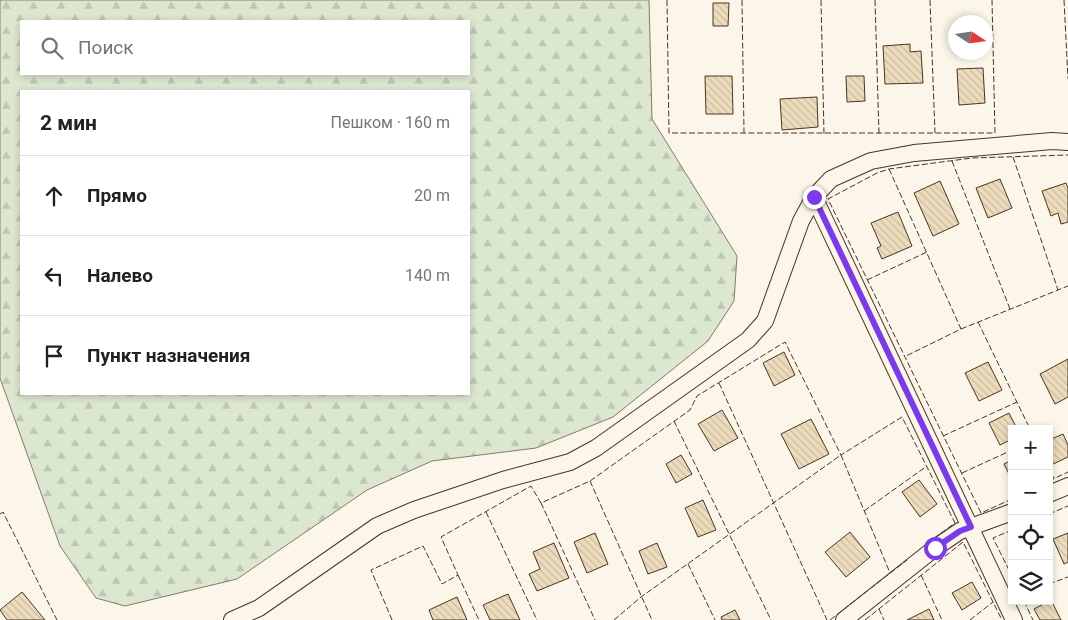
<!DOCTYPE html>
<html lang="ru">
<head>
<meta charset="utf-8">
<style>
  :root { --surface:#fff; --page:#f6f6f6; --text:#202124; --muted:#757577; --line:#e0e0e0 }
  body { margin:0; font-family:Roboto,sans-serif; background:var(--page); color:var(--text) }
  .controls { position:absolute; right:15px; bottom:15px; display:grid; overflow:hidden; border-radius:0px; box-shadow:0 2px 8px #0003 }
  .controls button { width:45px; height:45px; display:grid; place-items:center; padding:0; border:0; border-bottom:1px solid var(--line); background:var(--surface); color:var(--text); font:25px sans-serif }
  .compass { position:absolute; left:948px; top:15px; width:45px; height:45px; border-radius:50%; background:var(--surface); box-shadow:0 2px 8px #0003; rotate:102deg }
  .stop { position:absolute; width:15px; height:15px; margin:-11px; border:4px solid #7c3aed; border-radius:50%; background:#fff }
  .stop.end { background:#7c3aed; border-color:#fff; box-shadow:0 1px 5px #0008 }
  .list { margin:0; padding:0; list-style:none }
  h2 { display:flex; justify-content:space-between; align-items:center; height:65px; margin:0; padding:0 20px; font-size:21px }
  h2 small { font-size:16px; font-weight:400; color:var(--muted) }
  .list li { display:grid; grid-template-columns:32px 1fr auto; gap:15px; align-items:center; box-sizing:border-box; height:80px; padding:0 20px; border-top:1px solid var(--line) }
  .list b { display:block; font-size:19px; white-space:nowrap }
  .list em { font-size:16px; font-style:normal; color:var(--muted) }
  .icon { flex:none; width:28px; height:28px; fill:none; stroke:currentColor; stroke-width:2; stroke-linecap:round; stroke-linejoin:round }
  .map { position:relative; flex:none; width:1068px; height:620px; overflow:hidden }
  .search { position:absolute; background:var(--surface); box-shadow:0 2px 8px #0003; left:20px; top:20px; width:450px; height:55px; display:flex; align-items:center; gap:12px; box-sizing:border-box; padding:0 18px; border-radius:0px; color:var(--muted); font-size:19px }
  .panel { position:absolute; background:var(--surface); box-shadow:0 2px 8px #0003; left:20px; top:90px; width:450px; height:305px; border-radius:0px }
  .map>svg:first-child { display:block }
  .forest { fill:url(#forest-firs); stroke:#887966; fill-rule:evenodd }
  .building { fill:url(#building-back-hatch); stroke:#4a3520 }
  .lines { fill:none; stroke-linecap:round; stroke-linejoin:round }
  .street-casing { stroke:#4a3520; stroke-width:18 }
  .street { stroke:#fbf6e9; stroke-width:16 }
  .fence { stroke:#4a3520; stroke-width:1; stroke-dasharray:6 2.5; stroke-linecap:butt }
  .route { stroke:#7c3aed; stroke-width:6 }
</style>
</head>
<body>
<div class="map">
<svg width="1068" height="620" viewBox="0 0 1068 620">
  <defs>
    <pattern id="forest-firs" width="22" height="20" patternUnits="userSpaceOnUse" patternTransform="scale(1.25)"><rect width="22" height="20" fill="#dce7d0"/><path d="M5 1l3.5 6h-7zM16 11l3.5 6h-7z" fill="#bec7b2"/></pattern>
    <pattern id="building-back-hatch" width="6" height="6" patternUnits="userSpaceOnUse" patternTransform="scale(1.25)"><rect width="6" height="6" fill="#ecdcbc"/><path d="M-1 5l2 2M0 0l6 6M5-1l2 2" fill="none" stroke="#ccbda1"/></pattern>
  </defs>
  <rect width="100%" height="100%" fill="#fbf6e9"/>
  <path class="forest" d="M0,0H649L652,119L737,256L734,301L708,341L613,417L536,448L432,461L367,490L237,579L125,606L96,598L60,546L0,378ZM21,21H469V74H21ZM21,91H469V394H21Z"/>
  <path class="building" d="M713,3H729L728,26H713Z
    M910,44V52L921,51L923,83L885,84L883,46Z
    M983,68L985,103L959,105L957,69Z
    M705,76H732L733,114H706Z
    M846,76H864L865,101L847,102Z
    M817,97L818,127L782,130L780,99Z
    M1000,179L1012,208L988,218L976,188Z
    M940,181L959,224L933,236L914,193Z
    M1066,183L1068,188V222L1061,224L1058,213L1051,216L1042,191Z
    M898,212L912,246L882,259L877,248L881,246L871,223Z
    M784,352L795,375L774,386L763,363Z
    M1068,359V397L1055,404L1040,374Z
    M988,362L1002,390L979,401L965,373Z
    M722,410L738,438L714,451L698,424Z
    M1009,413L1017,429H1012V439L1000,445L989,423Z
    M811,419L829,454L799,469L781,434Z
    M1063,434L1068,445V457L1051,465L1049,460V440Z
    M681,455L692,474L676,483L666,464Z
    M1012,460V480L1004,464Z
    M919,480L937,504L920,517L902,492Z
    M703,500L716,530L698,537L685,508Z
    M850,532L870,557L846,577L825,552Z
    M595,533L608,564L587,573L574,542Z
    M1068,533V562L1064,564L1053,539Z
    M554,543L569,578L537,591L529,574L540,569L533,552Z
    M657,543L667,567L648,574L639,551Z
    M972,582L981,598L962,610L952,593Z
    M22,592L45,620H7L0,610Z
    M508,594L520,620H490L483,605Z
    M457,597L467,620H433L429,610Z
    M1051,600L1061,620H1040L1034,609Z
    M929,609L934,620H907Z
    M735,610L740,620H722L721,617Z"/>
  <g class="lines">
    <g class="street-casing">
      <path id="street" d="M814,197L1014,620
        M1049,494L1068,486
        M232,620L259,608L377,526L414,510L503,480L570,462L596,448L748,340L765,321L801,221L814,197L831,179L871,161L914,153L1052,141L1068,142
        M844,620L935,548L960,531L1012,512"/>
    </g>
    <use href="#street" class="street"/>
    <path class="fence" d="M667,0L669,133H995L992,0
      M742,0L744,133
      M821,0L824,134
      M875,0L879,134
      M930,0L935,133
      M1064,0L1068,79
      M1013,157L1058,290
      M952,161L1010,309
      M889,169L961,329L906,356
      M867,280L927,252
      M978,322L1030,429
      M961,329L1068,286
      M719,383L827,620
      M674,421L771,620
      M943,436L1017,402
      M1049,469L1054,478
      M962,473L1012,450
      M590,481L652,620
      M1049,481L1068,472
      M1012,499L981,513L828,199L877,173L889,169L972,158L1068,155
      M541,503L595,620
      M864,511L927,466
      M486,512L537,620
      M0,514L3,512L57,620
      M1049,514L1068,506
      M1012,530L993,538L1012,576
      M688,564L715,620
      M458,575L479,620
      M921,575L942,620
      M1049,584L1068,577
      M1024,601L1033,620
      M879,609L884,620
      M392,620L371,570L423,546L442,584L458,575L441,537L531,486L541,503L590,481L690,410L697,396L785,342L841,455L902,417L955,523L930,541
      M614,620L641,597L841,455L890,573
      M830,620L907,560
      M865,620L963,542L1002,620
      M970,620L993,602"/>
  </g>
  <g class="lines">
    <path class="route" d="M814,197L971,527L960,531L935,548"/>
  </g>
</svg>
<div class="controls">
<button>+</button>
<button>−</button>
<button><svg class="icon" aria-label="locate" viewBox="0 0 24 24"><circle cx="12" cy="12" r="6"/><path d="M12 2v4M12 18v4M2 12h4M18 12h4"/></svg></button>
<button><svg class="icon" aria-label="layers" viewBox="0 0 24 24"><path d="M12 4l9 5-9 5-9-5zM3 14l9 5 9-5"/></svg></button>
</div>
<svg class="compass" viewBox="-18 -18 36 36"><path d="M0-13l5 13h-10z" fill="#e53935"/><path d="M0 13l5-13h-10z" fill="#757577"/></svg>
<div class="stop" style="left:935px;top:548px"></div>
<div class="stop end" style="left:814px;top:197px"></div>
<div class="search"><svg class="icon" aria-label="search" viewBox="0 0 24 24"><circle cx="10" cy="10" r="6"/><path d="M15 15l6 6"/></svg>Поиск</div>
<section class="panel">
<h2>2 мин<small>Пешком · 160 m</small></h2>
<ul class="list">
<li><svg class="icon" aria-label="ahead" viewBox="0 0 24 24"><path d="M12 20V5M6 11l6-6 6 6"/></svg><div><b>Прямо</b></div><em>20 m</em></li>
<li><svg class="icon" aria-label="left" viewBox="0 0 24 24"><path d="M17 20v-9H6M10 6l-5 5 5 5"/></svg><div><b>Налево</b></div><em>140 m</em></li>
<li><svg class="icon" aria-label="arrive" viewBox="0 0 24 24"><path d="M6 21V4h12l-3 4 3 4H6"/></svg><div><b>Пункт назначения</b></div></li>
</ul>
</section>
</div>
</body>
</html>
